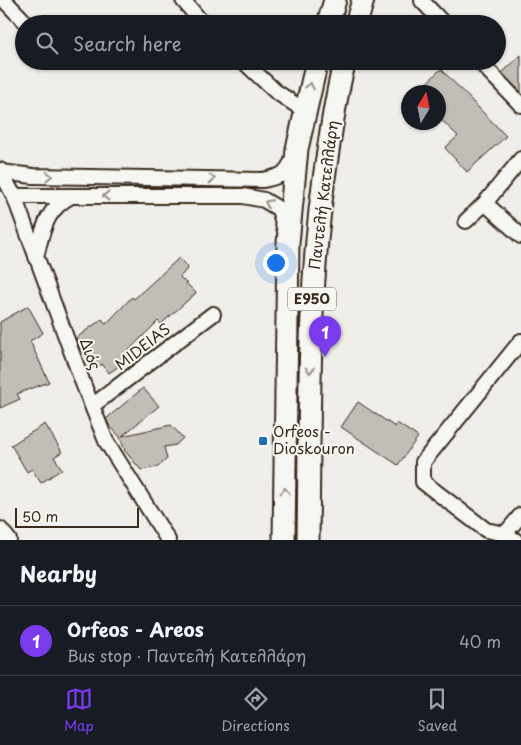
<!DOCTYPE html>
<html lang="en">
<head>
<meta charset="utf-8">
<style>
  :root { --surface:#171b24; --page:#20242c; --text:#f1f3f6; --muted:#9ea1a6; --line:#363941; --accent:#7c3aed }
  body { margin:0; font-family:"Playpen Sans",sans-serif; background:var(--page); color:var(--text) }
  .compass { position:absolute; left:401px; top:85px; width:45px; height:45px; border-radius:50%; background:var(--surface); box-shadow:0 1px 4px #0004; rotate:10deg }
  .scale { position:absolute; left:15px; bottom:12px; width:124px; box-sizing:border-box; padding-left:5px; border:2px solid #3b2a1e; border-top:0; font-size:14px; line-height:18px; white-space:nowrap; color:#3b2a1e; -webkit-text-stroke:4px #f6f6f2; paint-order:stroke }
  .you { position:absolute; left:275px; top:262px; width:18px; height:18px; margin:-12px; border:4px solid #fff; border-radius:50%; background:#1a73e8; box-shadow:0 0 0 8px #1a73e833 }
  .badge { display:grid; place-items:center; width:32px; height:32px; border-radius:50%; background:var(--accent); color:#fff; font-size:16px; font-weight:700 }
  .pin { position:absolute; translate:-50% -41px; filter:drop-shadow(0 1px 2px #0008) }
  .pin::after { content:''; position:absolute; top:26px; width:18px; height:15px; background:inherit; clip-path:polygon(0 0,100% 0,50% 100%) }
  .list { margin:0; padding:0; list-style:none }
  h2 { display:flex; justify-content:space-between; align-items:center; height:65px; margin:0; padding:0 20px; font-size:21px }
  h2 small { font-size:16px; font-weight:400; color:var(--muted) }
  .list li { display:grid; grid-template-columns:32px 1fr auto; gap:15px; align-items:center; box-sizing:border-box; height:70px; padding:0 20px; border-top:1px solid var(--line) }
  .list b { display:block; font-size:19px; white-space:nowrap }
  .list p { margin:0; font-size:16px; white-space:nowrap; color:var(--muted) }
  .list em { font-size:16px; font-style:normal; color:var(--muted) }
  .icon { flex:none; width:28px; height:28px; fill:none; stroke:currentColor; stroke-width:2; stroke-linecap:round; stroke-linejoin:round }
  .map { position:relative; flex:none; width:521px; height:540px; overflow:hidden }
  .search { position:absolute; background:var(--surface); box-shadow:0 1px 4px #0004; left:15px; right:15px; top:15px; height:55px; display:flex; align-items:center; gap:12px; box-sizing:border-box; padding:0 18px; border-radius:28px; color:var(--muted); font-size:19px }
  .sheet { height:135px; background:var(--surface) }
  nav { display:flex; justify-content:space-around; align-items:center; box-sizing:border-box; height:70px; border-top:1px solid var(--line); background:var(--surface); font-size:14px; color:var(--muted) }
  nav a { display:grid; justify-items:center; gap:2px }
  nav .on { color:var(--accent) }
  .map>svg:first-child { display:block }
  .building { fill:#c2bdb7; stroke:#3b2a1e }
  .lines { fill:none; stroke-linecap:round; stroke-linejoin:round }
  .street-casing { stroke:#3b2a1e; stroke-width:18 }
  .primary-casing { stroke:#3b2a1e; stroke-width:25 }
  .street { stroke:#f6f6f2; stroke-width:14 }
  .primary { stroke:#f6f6f2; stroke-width:21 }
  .oneway { stroke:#989088 }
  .poi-dot { fill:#1f6fb2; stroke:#f6f6f2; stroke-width:2 }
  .labels { text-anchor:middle; stroke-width:4; stroke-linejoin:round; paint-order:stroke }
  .shield { fill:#f6f6f2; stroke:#73675e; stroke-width:1 }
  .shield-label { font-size:14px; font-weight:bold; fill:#3b2a1e }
  .street-label { font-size:15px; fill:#3b2a1e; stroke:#f6f6f2 }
  .poi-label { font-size:15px; fill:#3b2a1e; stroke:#f6f6f2; text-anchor:start }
</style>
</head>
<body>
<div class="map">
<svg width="521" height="540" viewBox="0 0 521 540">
  <rect width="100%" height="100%" fill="#efeeea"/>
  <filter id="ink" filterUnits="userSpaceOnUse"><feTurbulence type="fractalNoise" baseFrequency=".02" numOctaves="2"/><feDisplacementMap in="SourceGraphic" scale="10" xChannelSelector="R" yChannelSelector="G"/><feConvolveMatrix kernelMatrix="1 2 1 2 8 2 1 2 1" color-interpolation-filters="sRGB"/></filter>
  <g filter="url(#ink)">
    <path class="building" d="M521,55V92L502,73Z
      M441,69L506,136L467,172L445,148L458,136L438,117V92H417Z
      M179,258L188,268L180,277L196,293L161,324L158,321L127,352L131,357L109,373L102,364L95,369L79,347L76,338L102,319L106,324L132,297L134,299Z
      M28,306L43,333L30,341L49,382L17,394L20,399L0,408V322Z
      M143,388L159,406L122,436L171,425L183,438L176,445L164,447L167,459L158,467L141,470L125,451L120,437L109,425L106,419Z
      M358,402L395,427L397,423L418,437L398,465L341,427Z
      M45,424L62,452L54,457L62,469L41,483L32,469L27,472L11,445Z"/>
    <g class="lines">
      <g class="street-casing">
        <path id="street" d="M4,0L27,24
          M183,0L203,24
          M422,1L444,24
          M243,61L275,91L305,111
          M479,61L521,105
          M0,170L14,196L84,386L106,441L168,540
          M1,172L33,176L263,180C281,176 285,176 293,159
          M14,196H243L264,200L279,209L285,231
          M485,203L521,236
          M466,221L485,203L521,159
          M36,257C43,230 45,210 71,196
          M92,406L213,314
          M0,529L9,540
          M505,534L521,515
          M515,540L505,534L486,530L423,482V462L521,341"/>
      </g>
      <g class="primary-casing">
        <path id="primary" d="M328,24L335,0
          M356,24L363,0
          M284,540L288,243L297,149L317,61
          M308,540C310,412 307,284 327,158C332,125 336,93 345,61"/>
      </g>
      <use href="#street" class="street"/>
      <use href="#primary" class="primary"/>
    </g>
    <defs><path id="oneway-chevron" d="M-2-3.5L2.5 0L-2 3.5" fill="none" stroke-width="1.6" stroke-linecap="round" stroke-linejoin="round" transform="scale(1.25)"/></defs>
    <g class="oneway">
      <use href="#oneway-chevron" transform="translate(310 86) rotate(-78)"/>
      <use href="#oneway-chevron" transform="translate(49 176) rotate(1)"/>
      <use href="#oneway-chevron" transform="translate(212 179) rotate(1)"/>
      <use href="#oneway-chevron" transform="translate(106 196) rotate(-180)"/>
      <use href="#oneway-chevron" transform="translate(268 203) rotate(-152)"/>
      <use href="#oneway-chevron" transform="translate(310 370) rotate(91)"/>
      <use href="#oneway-chevron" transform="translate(285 491) rotate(-90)"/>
    </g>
  </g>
  <rect class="poi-dot" x="258" y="436" width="10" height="10" rx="2.5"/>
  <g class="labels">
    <rect class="shield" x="288" y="287.5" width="48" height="23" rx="4"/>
    <g class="shield-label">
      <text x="312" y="304">E950</text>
    </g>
    <g class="street-label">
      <text transform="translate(324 195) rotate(-83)" y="5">Παντελή Κατελλάρη</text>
      <text transform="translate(143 347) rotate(-38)" y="5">MIDEIAS</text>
      <text transform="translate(90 354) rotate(70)" y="5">Διός</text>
    </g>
    <g class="poi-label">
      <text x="273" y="437">Orfeos -<tspan x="273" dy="17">Dioskouron</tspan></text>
    </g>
  </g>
</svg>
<svg class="compass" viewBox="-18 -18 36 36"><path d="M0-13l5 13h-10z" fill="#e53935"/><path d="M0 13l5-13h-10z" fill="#9ea1a6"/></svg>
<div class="scale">50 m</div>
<div class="you"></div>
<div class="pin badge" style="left:325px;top:357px">1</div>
<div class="search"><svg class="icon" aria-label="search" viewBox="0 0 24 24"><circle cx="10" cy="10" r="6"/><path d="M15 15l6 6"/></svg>Search here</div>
</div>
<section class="sheet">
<h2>Nearby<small></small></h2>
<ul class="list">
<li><span class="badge">1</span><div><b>Orfeos - Areos</b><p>Bus stop · Παντελή Κατελλάρη</p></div><em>40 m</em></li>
</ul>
</section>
<nav>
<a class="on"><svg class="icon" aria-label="map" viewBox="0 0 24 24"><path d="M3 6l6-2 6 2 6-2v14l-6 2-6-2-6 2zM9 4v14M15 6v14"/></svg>Map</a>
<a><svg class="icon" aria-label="directions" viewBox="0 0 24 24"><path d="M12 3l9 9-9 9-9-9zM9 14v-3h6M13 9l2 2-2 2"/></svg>Directions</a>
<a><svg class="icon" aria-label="saved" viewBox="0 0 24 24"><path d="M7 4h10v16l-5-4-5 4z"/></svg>Saved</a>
</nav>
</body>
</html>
